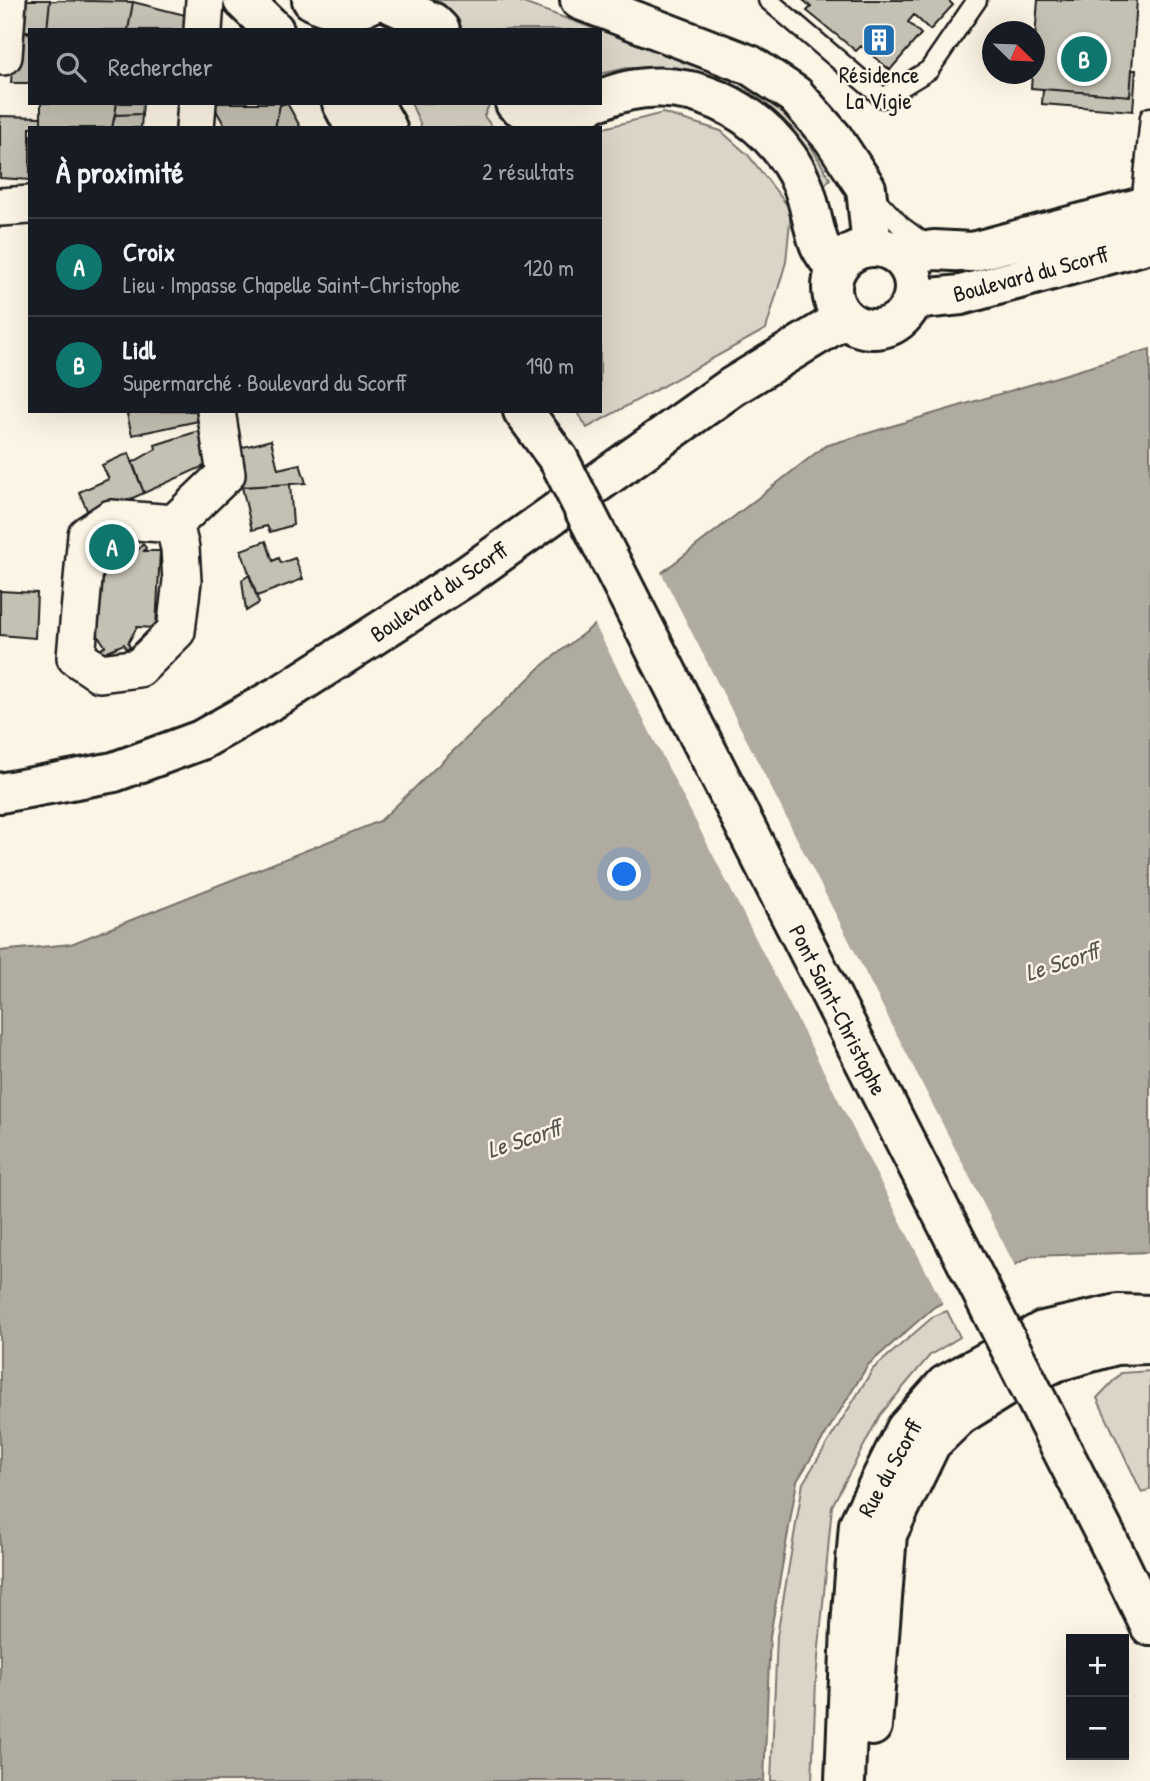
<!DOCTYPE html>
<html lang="fr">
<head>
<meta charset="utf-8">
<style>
  :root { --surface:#171b24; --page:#20242c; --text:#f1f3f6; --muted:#9ea1a6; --line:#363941; --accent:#0f766e }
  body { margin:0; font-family:"Patrick Hand",sans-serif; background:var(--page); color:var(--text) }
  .controls { position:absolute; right:21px; bottom:21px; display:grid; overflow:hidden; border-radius:0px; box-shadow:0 7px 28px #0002 }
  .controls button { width:63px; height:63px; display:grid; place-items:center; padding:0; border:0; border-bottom:2px solid var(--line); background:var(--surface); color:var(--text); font:35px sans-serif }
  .compass { position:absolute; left:982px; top:21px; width:63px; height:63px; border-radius:50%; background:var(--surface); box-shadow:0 7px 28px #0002; rotate:113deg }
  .you { position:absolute; left:625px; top:875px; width:24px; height:24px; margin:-18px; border:5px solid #fff; border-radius:50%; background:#1a73e8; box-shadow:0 0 0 10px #1a73e833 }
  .badge { display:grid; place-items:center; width:46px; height:46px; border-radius:50%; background:var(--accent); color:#fff; font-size:23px; font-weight:700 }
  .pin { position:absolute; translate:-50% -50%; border:4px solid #fff; box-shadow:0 2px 7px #0006 }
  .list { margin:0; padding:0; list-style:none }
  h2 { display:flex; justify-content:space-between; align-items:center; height:91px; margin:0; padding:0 28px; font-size:30px }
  h2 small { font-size:23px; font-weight:400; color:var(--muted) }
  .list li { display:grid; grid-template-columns:46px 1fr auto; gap:21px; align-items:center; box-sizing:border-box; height:98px; padding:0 28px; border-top:2px solid var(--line) }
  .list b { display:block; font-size:26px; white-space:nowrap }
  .list p { margin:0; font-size:23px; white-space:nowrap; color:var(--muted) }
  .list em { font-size:23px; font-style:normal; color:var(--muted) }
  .icon { flex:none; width:38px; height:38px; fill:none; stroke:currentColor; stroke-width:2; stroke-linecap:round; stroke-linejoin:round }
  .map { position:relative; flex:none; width:1150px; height:1781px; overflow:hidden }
  .search { position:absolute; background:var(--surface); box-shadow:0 7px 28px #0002; left:28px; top:28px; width:574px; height:77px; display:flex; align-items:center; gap:18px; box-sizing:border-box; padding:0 24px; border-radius:0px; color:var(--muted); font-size:26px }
  .panel { position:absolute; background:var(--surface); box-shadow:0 7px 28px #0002; left:28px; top:126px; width:574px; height:287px; border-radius:0px }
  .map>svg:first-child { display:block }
  .green { fill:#dbd5c8; stroke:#7c7872; stroke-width:2 }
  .water { fill:#b0aba1; stroke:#75726c; stroke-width:2 }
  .pier { fill:#fcf5e5 }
  .building { fill:#c4c0b3; stroke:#1c1c1c; stroke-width:2 }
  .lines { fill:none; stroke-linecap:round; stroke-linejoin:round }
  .lane-casing { stroke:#1c1c1c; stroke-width:23 }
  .street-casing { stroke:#1c1c1c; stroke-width:42 }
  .secondary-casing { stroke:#1c1c1c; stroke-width:44 }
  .lane { stroke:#fcf5e5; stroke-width:18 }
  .street { stroke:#fcf5e5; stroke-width:37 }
  .secondary { stroke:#fcf5e5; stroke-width:38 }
  .secondary-bridge-casing { stroke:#1c1c1c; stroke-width:44; stroke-linecap:butt }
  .secondary-bridge { stroke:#fcf5e5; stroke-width:38 }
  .labels { text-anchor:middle; stroke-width:5; stroke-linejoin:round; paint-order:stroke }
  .poi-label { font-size:23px; fill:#1c1c1c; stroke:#fcf5e5 }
  .street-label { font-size:23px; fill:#1c1c1c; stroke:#fcf5e5 }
  .water-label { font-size:24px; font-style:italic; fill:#575551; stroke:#fcf5e5 }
</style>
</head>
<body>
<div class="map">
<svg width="1150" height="1781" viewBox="0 0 1150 1781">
  <rect width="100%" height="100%" fill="#fcf5e5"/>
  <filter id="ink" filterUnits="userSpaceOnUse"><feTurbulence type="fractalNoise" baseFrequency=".0143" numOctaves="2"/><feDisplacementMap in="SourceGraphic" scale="14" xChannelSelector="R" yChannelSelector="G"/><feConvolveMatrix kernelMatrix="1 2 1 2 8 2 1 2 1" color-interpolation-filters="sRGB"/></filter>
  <g filter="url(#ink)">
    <path class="green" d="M428,0H515L598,30H457Z
      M600,30L748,85L796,120L830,179L825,185L792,128L745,92L683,69L627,68L600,74Z
      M411,103H490L484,116L493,128H422Z
      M663,113L721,131L748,155L791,210L786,262L766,329L587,428L577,411H600V129Z
      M947,1311L960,1337L930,1355L880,1415L832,1506L816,1680L812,1781H771L777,1636L803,1483L873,1369L934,1316Z
      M1150,1371V1489L1142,1493L1097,1398L1121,1373Z"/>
    <path class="water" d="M1150,349V1252L1032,1256L934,1307L868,1365L797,1481L770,1636L764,1781H0V951L71,944L380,821L544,664L825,446Z"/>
    <path class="pier" d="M660,570L1016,1268L944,1306L593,621Z"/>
    <path class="building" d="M17,0H50L47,30L15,32Z
      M50,0L133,2L128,30H47Z
      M803,0H948L953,5L930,30L914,15L908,22L921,34L890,70L861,46L856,51L807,11L811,7Z
      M1038,0H1137L1130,96L1031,88Z
      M133,2L185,15L184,30H128Z
      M15,32L30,33V83H11Z
      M1132,70H1136L1133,111L1042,104L1043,89L1130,96Z
      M41,103H117L112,128H41Z
      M117,103H143L142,114L115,115Z
      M212,103H287L280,105L275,128H226Z
      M287,103L301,128H275L280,105Z
      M142,114L141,128H112L115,115Z
      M0,116L41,117V128H30V180L0,178Z
      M130,411H201L203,420L132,435L127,414Z
      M205,429L213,462L144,493L132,463L156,449L155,445Z
      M271,440L278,469L300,464L306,483L242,487L232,450Z
      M129,453L144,493L90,517L79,492L109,479L102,465Z
      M290,484L293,525L270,532L267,526L252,530L242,487Z
      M266,541L273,561L279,558L281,563L295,558L303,579L257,596L241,550Z
      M113,543L126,544L131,551L136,552L143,544L146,548L144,551H160L156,628L137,627L128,643L130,647L126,649L124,644L103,653L100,650L105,646L94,629L100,548L112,547Z
      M249,575L259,603L246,611L242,580Z
      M0,591L37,593L35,638L0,635Z"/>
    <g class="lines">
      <g class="lane-casing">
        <path id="lane" d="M768,0L883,98L929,70L977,0
          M872,195L901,226L931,248
          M1141,206L1150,117"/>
      </g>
      <g class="street-casing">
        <path id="street" d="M203,30L205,0
          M3,56L7,0
          M195,128L197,103
          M0,207L30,205
          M111,519L174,524L180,548L182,581L176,631L139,668L100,673L76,657L87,535Z
          M174,524L226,474L216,411"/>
      </g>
      <g class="secondary-casing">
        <path id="secondary" d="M243,0L274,30
          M312,0C335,13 355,12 378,0
          M383,0L432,22L440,30
          M580,0L750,65L795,95L833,138L866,188L872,247
          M600,100C678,64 771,109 803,186C810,204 812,224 819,243C822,252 830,261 836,269
          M342,103L355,128
          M373,103L387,128
          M515,103C537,121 569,114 592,103
          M832 288a41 41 0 1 1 82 0a41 41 0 1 1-82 0Z
          M899,256L934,250L972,252L1150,205
          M912,300L961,295L1150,243
          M523,411L559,460
          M0,793L114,772L201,740L284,693L468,575L732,387L845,318
          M1118,1560L1150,1626
          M872,1726L887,1534L931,1443L960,1415L1008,1385L1055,1362L1116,1345L1150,1344
          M845,1781L851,1626L859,1524L906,1429L945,1385L1043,1331L1118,1314L1150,1315"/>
      </g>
      <use href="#lane" class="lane"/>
      <use href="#street" class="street"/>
      <use href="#secondary" class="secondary"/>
      <g class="secondary-bridge-casing">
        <path id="secondary-bridge" d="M559,460L1118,1560"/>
      </g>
      <use href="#secondary-bridge" class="secondary-bridge"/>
    </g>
  </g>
  <defs>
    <g id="building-square" transform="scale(1.75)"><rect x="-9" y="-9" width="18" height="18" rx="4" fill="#1f6fb2" stroke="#fcf5e5"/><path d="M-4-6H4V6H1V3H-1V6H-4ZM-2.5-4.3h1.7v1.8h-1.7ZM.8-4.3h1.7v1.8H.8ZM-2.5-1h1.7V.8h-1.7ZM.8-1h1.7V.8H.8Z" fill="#fff"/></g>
  </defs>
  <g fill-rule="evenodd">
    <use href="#building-square" x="879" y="40"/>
  </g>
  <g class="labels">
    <g class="poi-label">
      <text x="879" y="83">Résidence<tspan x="879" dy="26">La Vigie</tspan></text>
    </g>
    <g class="street-label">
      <text transform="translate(1031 274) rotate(-15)" y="8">Boulevard du Scorff</text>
      <text transform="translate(439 592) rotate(-34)" y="8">Boulevard du Scorff</text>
      <text transform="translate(838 1010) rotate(63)" y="8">Pont Saint-Christophe</text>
      <text transform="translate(890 1468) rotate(-61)" y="8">Rue du Scorff</text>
    </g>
    <g class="water-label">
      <text transform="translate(1062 962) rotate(-18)" y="8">Le Scorff</text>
      <text transform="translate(524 1139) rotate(-18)" y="8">Le Scorff</text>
    </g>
  </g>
</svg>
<div class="controls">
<button>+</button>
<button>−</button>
</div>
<svg class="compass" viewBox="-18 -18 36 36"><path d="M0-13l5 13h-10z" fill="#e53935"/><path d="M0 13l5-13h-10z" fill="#9ea1a6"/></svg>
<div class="you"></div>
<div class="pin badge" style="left:112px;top:547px">A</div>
<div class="pin badge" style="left:1084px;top:59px">B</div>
<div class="search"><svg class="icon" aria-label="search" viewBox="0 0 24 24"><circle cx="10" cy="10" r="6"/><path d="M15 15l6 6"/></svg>Rechercher</div>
<section class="panel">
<h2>À proximité<small>2 résultats</small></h2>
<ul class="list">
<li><span class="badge">A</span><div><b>Croix</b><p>Lieu · Impasse Chapelle Saint-Christophe</p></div><em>120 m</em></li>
<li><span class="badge">B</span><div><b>Lidl</b><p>Supermarché · Boulevard du Scorff</p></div><em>190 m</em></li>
</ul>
</section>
</div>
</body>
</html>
